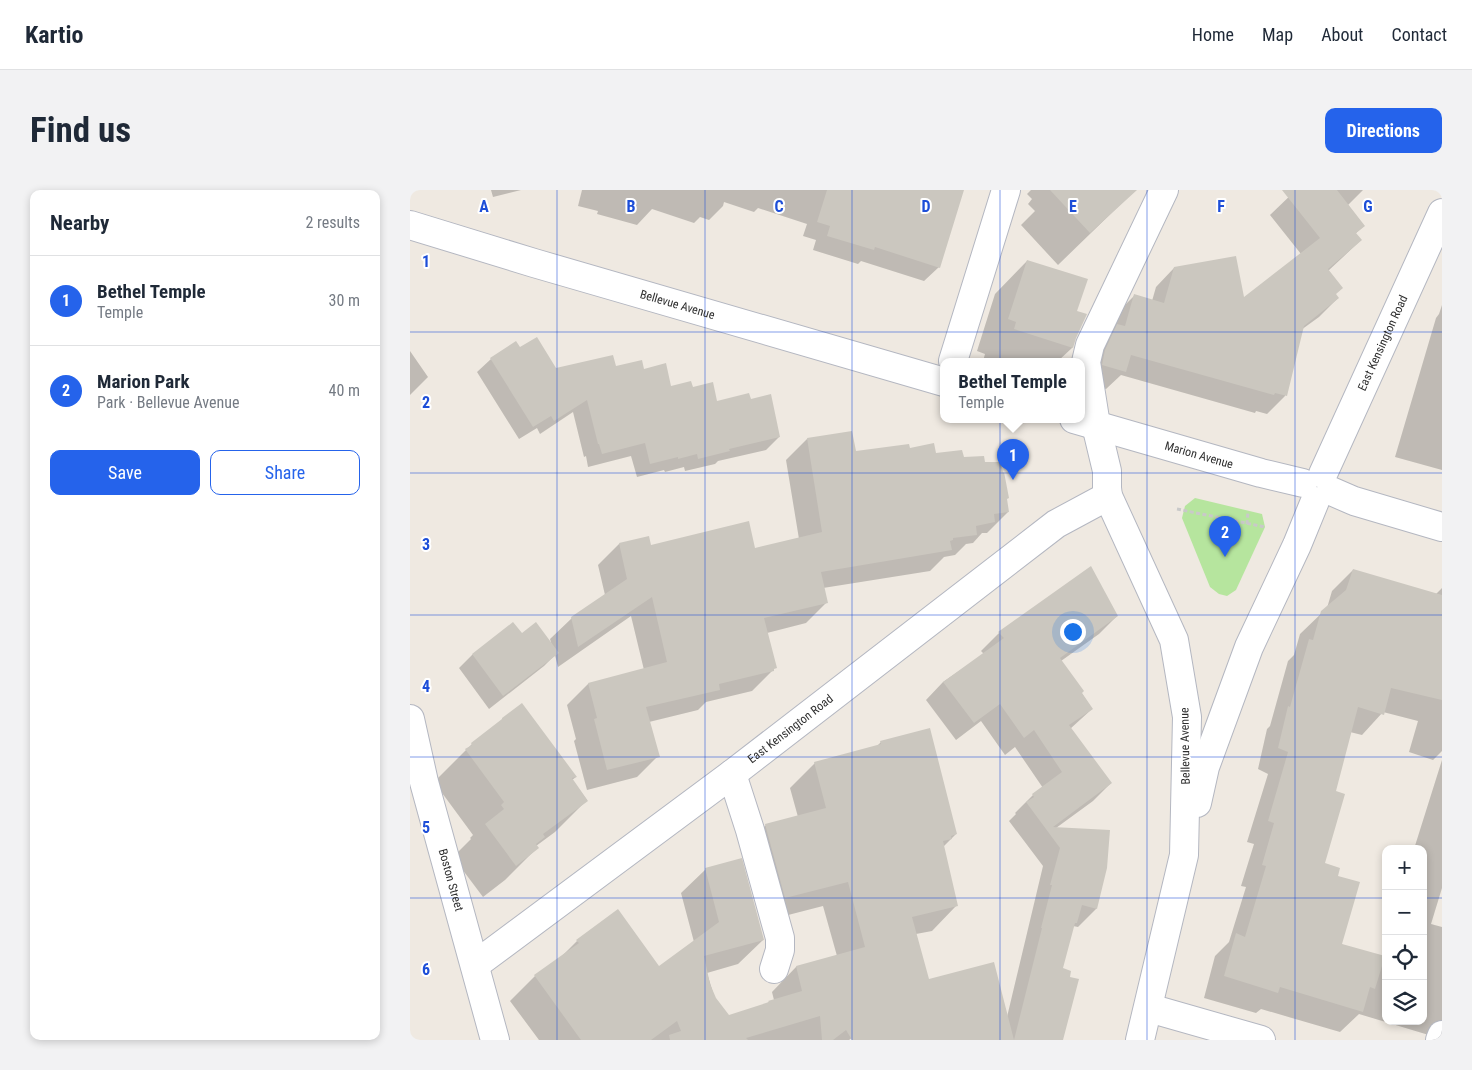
<!DOCTYPE html>
<html lang="en">
<head>
<meta charset="utf-8">
<style>
  :root { --surface:#fff; --page:#f2f2f3; --text:#1f2937; --muted:#747a83; --line:#e0e1e3; --accent:#2563eb }
  body { margin:0; font-family:"Roboto Condensed",sans-serif; background:var(--page); color:var(--text) }
  .controls { position:absolute; right:15px; bottom:15px; display:grid; overflow:hidden; border-radius:10px; box-shadow:0 2px 8px #0003 }
  .controls button { width:45px; height:45px; display:grid; place-items:center; padding:0; border:0; border-bottom:1px solid var(--line); background:var(--surface); color:var(--text); font:25px sans-serif }
  .you { position:absolute; left:662px; top:441px; width:18px; height:18px; margin:-12px; border:4px solid #fff; border-radius:50%; background:#1a73e8; box-shadow:0 0 0 8px #1a73e833 }
  .badge { display:grid; place-items:center; width:32px; height:32px; border-radius:50%; background:var(--accent); color:#fff; font-size:16px; font-weight:700 }
  .pin { position:absolute; translate:-50% -41px; filter:drop-shadow(0 1px 2px #0008) }
  .pin::after { content:''; position:absolute; top:26px; width:18px; height:15px; background:inherit; clip-path:polygon(0 0,100% 0,50% 100%) }
  .popup { position:absolute; left:530px; top:168px; width:145px; height:65px; box-sizing:border-box; display:grid; place-content:center; border-radius:10px; background:var(--surface); filter:drop-shadow(0 1px 4px #0005); font-size:16px; white-space:nowrap; color:var(--muted) }
  .popup b { font-size:19px; color:var(--text) }
  .popup::after { content:''; position:absolute; left:50%; top:100%; margin-left:-10px; border:10px solid transparent; border-top-color:var(--surface) }
  .list { margin:0; padding:0; list-style:none }
  h2 { display:flex; justify-content:space-between; align-items:center; height:65px; margin:0; padding:0 20px; font-size:21px }
  h2 small { font-size:16px; font-weight:400; color:var(--muted) }
  .list li { display:grid; grid-template-columns:32px 1fr auto; gap:15px; align-items:center; box-sizing:border-box; height:90px; padding:0 20px; border-top:1px solid var(--line) }
  .list b { display:block; font-size:19px; white-space:nowrap }
  .list p { margin:0; font-size:16px; white-space:nowrap; color:var(--muted) }
  .list em { font-size:16px; font-style:normal; color:var(--muted) }
  .actions { display:flex; gap:10px; padding:15px 20px }
  .actions a { flex:1; padding:11px 0; border:1px solid var(--accent); border-radius:10px; text-align:center; font-size:18px; color:var(--accent) }
  .actions .main { background:var(--accent); color:#fff }
  .icon { flex:none; width:28px; height:28px; fill:none; stroke:currentColor; stroke-width:2; stroke-linecap:round; stroke-linejoin:round }
  .map { position:relative; flex:none; width:1032px; height:850px; overflow:hidden; border-radius:10px }
  header { display:flex; align-items:center; gap:30px; box-sizing:border-box; height:70px; padding:0 25px; background:var(--surface); border-bottom:1px solid var(--line) }
  header strong { font-size:24px }
  nav { display:flex; gap:28px; margin-inline-start:auto; font-size:18px }
  .intro { display:flex; align-items:center; justify-content:space-between; box-sizing:border-box; height:120px; padding:0 30px }
  h1 { margin:0; font-size:35px }
  .button { padding:12px 22px; border-radius:10px; background:var(--accent); color:#fff; font-size:18px; font-weight:700 }
  main { display:flex; gap:30px; padding:0 30px }
  aside { flex:1; background:var(--surface); border-radius:10px; box-shadow:0 2px 8px #0003 }
  .map>svg:first-child { display:block }
  .green { fill:#b6e59e }
  .shadow { fill:#0003 }
  .building { fill:#cbc7bf }
  .lines { fill:none; stroke-linecap:round; stroke-linejoin:round }
  .minor-casing { stroke:#b4b7c1; stroke-width:30 }
  .path { stroke:#c9c9c9; stroke-width:3; stroke-dasharray:4 2.5; stroke-linecap:butt }
  .minor { stroke:#fff; stroke-width:28 }
  .grid { fill:none; stroke:#1d4ed8; stroke-width:1; stroke-opacity:0.55 }
  .labels { text-anchor:middle; stroke-width:4; stroke-linejoin:round; paint-order:stroke }
  .street-label { font-size:12px; fill:#2e2e2e; stroke:#fff }
  .grid-label { font-size:16px; text-anchor:middle; font-weight:bold; fill:#1d4ed8; stroke:#fff; stroke-width:4; stroke-linejoin:round; paint-order:stroke }
</style>
</head>
<body>
<header>
<strong>Kartio</strong>
<nav><a>Home</a><a>Map</a><a>About</a><a>Contact</a></nav>
</header>
<div class="intro"><h1>Find us</h1><a class="button">Directions</a></div>
<main>
<aside>
<h2>Nearby<small>2 results</small></h2>
<ul class="list">
<li><span class="badge">1</span><div><b>Bethel Temple</b><p>Temple</p></div><em>30 m</em></li>
<li><span class="badge">2</span><div><b>Marion Park</b><p>Park · Bellevue Avenue</p></div><em>40 m</em></li>
</ul>
<div class="actions"><a class="main">Save</a><a>Share</a></div>
</aside>
<div class="map">
<svg width="1032" height="850" viewBox="0 0 1032 850">
  <rect width="100%" height="100%" fill="#efe9e1"/>
  <path class="green" d="M785,308L852,324L855,337L826,400L817,406L809,404L800,397L772,328L775,316Z"/>
  <path class="shadow" d="M81,0H111L83,7Z
    M172,0H536L529,77L514,91L451,71L448,74L403,60L406,50L393,46L397,34L348,18L344,22L314,12L313,16L299,30L290,27L284,33L242,19L227,35L187,24L188,21L168,16Z
    M621,0H705L715,10L648,75L611,35L625,21L618,14L622,9L617,4Z
    M886,0H953L938,15L954,36L945,44L951,50L932,68L918,81L925,105L928,108L909,127L891,140L875,206L857,224L846,221L845,223L711,185L696,199L674,193L707,123L725,105L742,111L746,97L764,78L833,109L891,64L860,25Z
    M617,71L665,148L662,158L648,171H573L575,164L567,161L585,104Z
    M1032,115V280L985,267L1026,128L1029,124Z
    M109,159L145,180L205,177L233,180L260,197L282,198L306,212L340,210L369,247L356,260L308,271L305,274L275,281L274,277L255,282L254,280L227,287L221,266L178,277L176,266L174,267L163,222L130,244L127,238L109,249L67,182L81,169Z
    M0,161L18,187L0,205Z
    M397,249L445,263L499,259L553,269L596,310L598,322L577,343H572L563,353L556,354L545,365L534,367L520,381L413,398L417,412L396,433L357,443L363,480L342,501L296,512L288,520L239,532L248,566L227,587L177,600L164,551L166,549L157,515L178,494L234,480L221,426L148,477L145,465L134,476L79,519L49,478L62,465L103,434L111,445L142,456L140,449L162,428L195,405L188,375L209,354L344,360L389,349L376,270Z
    M943,380L1025,405L1032,398V561L1023,570L999,562L1008,531L973,522L952,545L940,542L924,602L913,674L927,686L930,754L973,767L976,759V831H1013V659H1004L1032,570V698L1021,734L1032,737V849L949,824L930,842L851,819L846,823L794,808L805,766L819,752L836,697L831,696L844,654L837,652L858,584L848,579L857,539L860,536L878,471L884,465L890,444L917,418L922,401Z
    M707,426L689,444L651,471L682,519L660,539L701,593L683,611L646,638L696,678L686,719L668,737L663,736L651,779V850H456L452,840L439,850H129L100,811L125,786L150,768L167,751L249,778L284,752L271,703L296,679L353,750L328,774L297,783L305,809L319,827L356,814L359,812L364,810L362,802L386,777L427,766L413,716L351,732L331,660L356,635L388,627L380,598L405,573L466,557L471,552L546,644L533,657L546,716L522,741L506,744L518,790L597,827L633,676L599,631L606,624L605,623L623,605L633,598L605,557L595,565L571,531L546,550L516,510L533,492L574,464L571,461L589,443Z
    M62,554L166,587L162,590L177,610L145,642L126,656L127,658L95,690L73,707L43,667L61,649L60,648L63,645L24,592Z"/>
  <path class="building" d="M417,0H554L530,78L465,57L464,60L417,46L420,36L407,32Z
    M640,0H727L680,43Z
    M872,0H927L955,36L946,43L952,50L918,79L933,98L926,104L929,108L894,136L877,206L865,203L864,205L721,165L716,182L692,175L695,160L707,134L715,136L724,104L754,113L764,77L826,66L834,107L910,48Z
    M617,70L678,89L667,121L677,124L666,148L663,158L604,139L606,132L598,129Z
    M127,147L146,178L203,165L206,176L232,170L234,179L256,173L261,196L281,191L283,197L303,192L307,211L339,203L341,209L361,204L370,247L319,259L320,261L288,269L287,264L268,269V267L240,274L235,253L192,264L189,254H188L177,210L144,231L141,226L123,237L80,168L106,151L110,157Z
    M442,241L446,261L499,254L500,258L524,253L526,263L552,260L554,267L574,266L575,272H591L593,283L594,282L599,308L597,309L599,322L584,324L585,332L566,336L567,345L543,348V350L540,351L542,360L411,382L418,413L354,428L367,478L364,479V481L309,494L310,500L236,517L250,567L197,580L184,529L187,528L178,493L257,472L242,407L168,457L161,427L217,389L209,353L239,346L241,355L339,331L345,358L412,342L397,248Z
    M681,376L708,426L650,468L674,501L672,503L683,519L659,535L702,593L643,637L700,640L697,678L687,719L672,715L667,733H665L653,778L661,781L660,787L669,789L653,850H442L436,840L423,850H412L410,826L336,848L338,850H260L259,845L271,841L267,831L241,850H171L124,785L169,753L166,750L208,719L249,776L309,732L295,678L332,668L354,750L294,766L300,794L306,808L319,825L359,812L358,811L392,801L386,776L455,757L438,692L375,708L355,634L416,618L404,572L471,554L470,551L520,538L547,644L541,646L542,649L533,651L548,716L502,727L519,789L584,772L604,850L632,738H631L642,695H640L650,658L616,612L624,607L622,604L652,582L624,540L614,548L590,514L564,533L533,492L594,448L588,442Z
    M943,379L1032,405V510L981,498L974,525L948,517L926,601L935,604L915,673L930,678L928,686L950,692L932,754L975,766L965,799L960,797L953,822L870,797L868,803L814,786L826,743L835,747L856,676L852,675L864,633L858,631L878,562L868,558L878,516L880,517L899,449L903,450L911,421L936,400Z
    M103,432L112,443L126,432L149,463L93,506L62,464Z
    M112,513L167,587L162,588L178,611L133,644L135,647L126,654L129,658L106,676L75,634L94,619L91,615L94,612L55,559L62,555L61,553L92,529V528Z"/>
  <g class="lines">
    <g class="minor-casing">
      <g id="minor">
        <path id="s1" d="M0,35L124,73L534,192"/>
        <path d="M543,171L596,0"/>
        <path id="s2" d="M664,229L851,283L893,293"/>
        <path id="s3" d="M913,284L1032,23"/>
        <path d="M921,301L944,311L1032,337"/>
        <path id="s4" d="M0,529L14,592L85,850"/>
        <path d="M322,584L340,640L370,748V760L364,779"/>
        <path d="M787,613L795,577L839,457L887,355L905,311"/>
        <path id="s5" d="M65,775L322,584L646,334L698,306"/>
        <path d="M739,818L851,850"/>
        <path d="M730,850L774,665L777,527L764,450L698,306L697,298V281L686,235L676,172L680,155L754,0"/>
        <path d="M1030,850L1032,845"/>
      </g>
    </g>
    <path class="path" d="M767,319L855,337
      M837,334L838,321"/>
    <use href="#minor" class="minor"/>
  </g>
  <path class="grid" d="M147,0V850M295,0V850M442,0V850M590,0V850M737,0V850M885,0V850M0,142H1032M0,283H1032M0,425H1032M0,567H1032M0,708H976M1013,708H1032"/>
  <g class="labels">
    <g class="street-label">
      <text dy="4" stroke="none"><textPath href="#s1" startOffset="279">Bellevue Avenue</textPath></text>
      <text dy="4" stroke="none"><textPath href="#s3" startOffset="144">East Kensington Road</textPath></text>
      <text dy="4" stroke="none"><textPath href="#s2" startOffset="130">Marion Avenue</textPath></text>
      <text dy="4" stroke="none"><textPath href="#s5" startOffset="394">East Kensington Road</textPath></text>
      <text transform="translate(775 556) rotate(-91)" y="4">Bellevue Avenue</text>
      <text dy="4" stroke="none"><textPath href="#s4" startOffset="166">Boston Street</textPath></text>
    </g>
  </g>
  <g class="grid-label">
    <text x="74" y="22">A</text>
    <text x="221" y="22">B</text>
    <text x="369" y="22">C</text>
    <text x="516" y="22">D</text>
    <text x="663" y="22">E</text>
    <text x="811" y="22">F</text>
    <text x="958" y="22">G</text>
    <text x="16" y="77">1</text>
    <text x="16" y="218">2</text>
    <text x="16" y="360">3</text>
    <text x="16" y="502">4</text>
    <text x="16" y="643">5</text>
    <text x="16" y="785">6</text>
  </g>
</svg>
<div class="controls">
<button>+</button>
<button>−</button>
<button><svg class="icon" aria-label="locate" viewBox="0 0 24 24"><circle cx="12" cy="12" r="6"/><path d="M12 2v4M12 18v4M2 12h4M18 12h4"/></svg></button>
<button><svg class="icon" aria-label="layers" viewBox="0 0 24 24"><path d="M12 4l9 5-9 5-9-5zM3 14l9 5 9-5"/></svg></button>
</div>
<div class="you"></div>
<div class="pin badge" style="left:603px;top:290px">1</div>
<div class="popup"><b>Bethel Temple</b>Temple</div>
<div class="pin badge" style="left:815px;top:367px">2</div>
</div>
</main>
</body>
</html>
